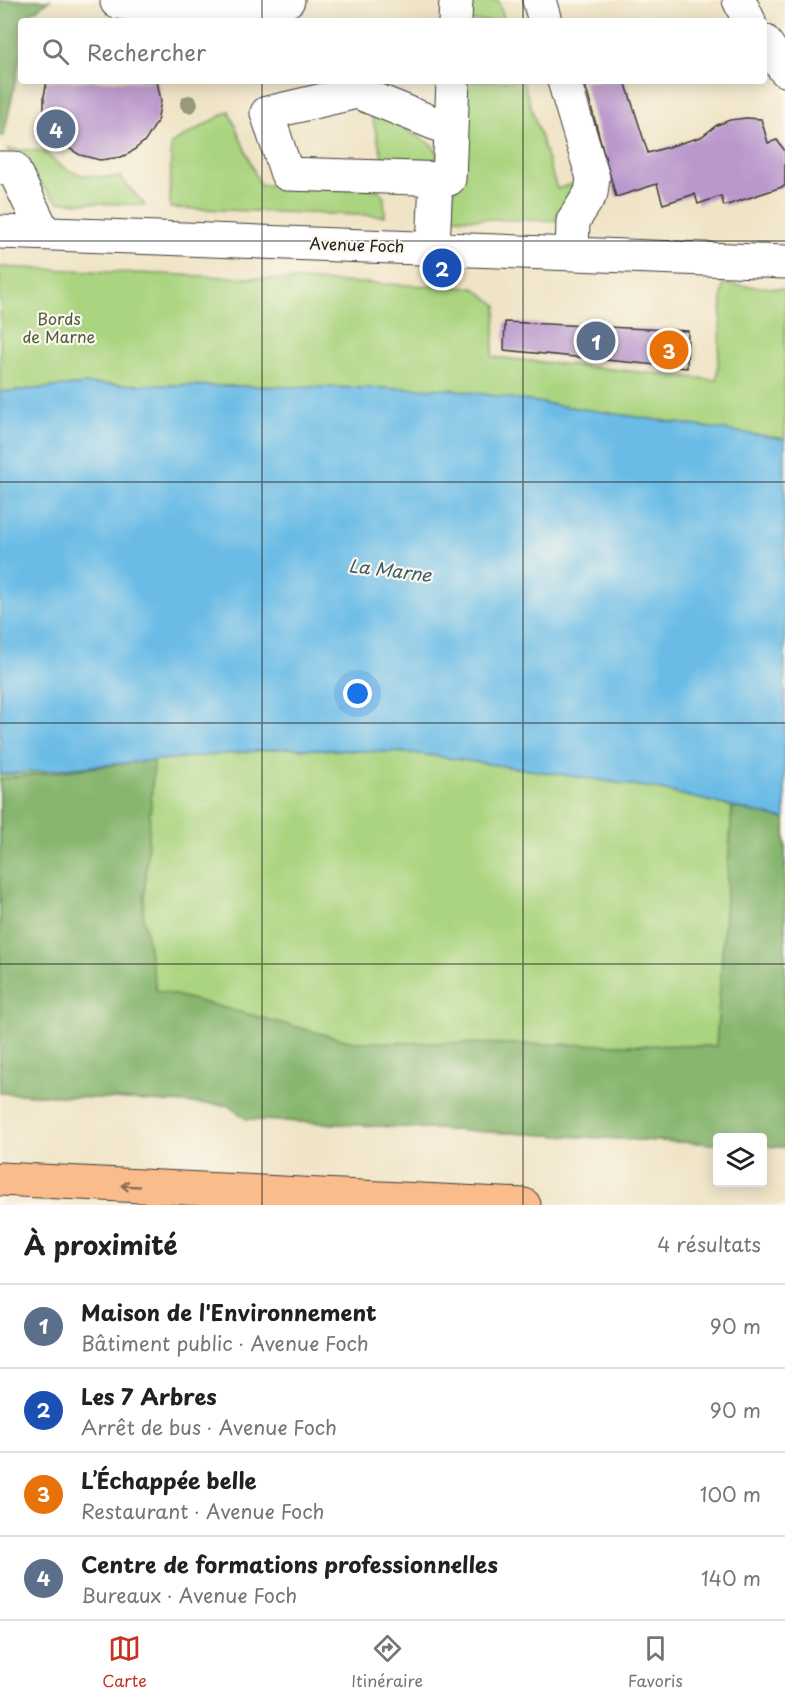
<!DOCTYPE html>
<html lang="fr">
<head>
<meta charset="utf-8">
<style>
  :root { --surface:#fff; --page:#f2f2f2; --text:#202124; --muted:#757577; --line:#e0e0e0; --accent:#c8321e }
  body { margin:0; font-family:"Playpen Sans",sans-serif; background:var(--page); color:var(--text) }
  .controls { position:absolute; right:18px; bottom:18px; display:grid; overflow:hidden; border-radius:6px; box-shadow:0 3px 15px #0003 }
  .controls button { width:54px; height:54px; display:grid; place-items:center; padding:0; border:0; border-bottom:2px solid var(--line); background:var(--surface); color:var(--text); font:30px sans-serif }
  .you { position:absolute; left:358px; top:694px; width:21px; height:21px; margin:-15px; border:4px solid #fff; border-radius:50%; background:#1a73e8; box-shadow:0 0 0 9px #1a73e833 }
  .badge { display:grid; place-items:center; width:39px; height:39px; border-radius:50%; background:var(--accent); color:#fff; font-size:20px; font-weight:700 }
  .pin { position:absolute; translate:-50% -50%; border:3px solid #fff; box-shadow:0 2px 6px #0006 }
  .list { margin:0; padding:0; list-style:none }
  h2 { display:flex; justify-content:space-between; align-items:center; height:78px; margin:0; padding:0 24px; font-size:26px }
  h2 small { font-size:20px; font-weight:400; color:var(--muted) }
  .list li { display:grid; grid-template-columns:39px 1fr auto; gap:18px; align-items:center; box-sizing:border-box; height:84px; padding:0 24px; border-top:2px solid var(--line) }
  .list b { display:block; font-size:22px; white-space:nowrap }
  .list p { margin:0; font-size:20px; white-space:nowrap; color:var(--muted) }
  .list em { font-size:20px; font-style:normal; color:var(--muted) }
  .icon { flex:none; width:33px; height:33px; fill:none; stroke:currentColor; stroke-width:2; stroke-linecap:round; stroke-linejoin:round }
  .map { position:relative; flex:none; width:785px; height:1205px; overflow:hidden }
  .search { position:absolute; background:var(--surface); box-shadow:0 3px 15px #0003; left:18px; right:18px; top:18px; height:66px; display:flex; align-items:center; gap:15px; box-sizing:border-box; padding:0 21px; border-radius:6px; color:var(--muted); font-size:22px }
  .sheet { height:414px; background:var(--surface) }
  nav { display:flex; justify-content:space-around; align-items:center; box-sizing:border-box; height:84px; border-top:2px solid var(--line); background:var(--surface); font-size:16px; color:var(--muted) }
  nav a { display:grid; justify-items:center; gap:3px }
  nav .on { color:var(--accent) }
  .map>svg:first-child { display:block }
  .green { fill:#aad47f; stroke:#63784e; stroke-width:1.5 }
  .forest { fill:#87b66e; stroke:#526945; stroke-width:1.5 }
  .water { fill:#6abce6; stroke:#436c81; stroke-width:1.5 }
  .building { fill:#ba98cc }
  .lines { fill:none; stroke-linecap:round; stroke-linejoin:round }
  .minor-casing { stroke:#3c3a36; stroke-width:35 }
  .highway-casing { stroke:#3c3a36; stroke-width:35 }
  .minor { stroke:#fff; stroke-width:33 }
  .highway { stroke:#fabc8b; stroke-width:33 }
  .tree { fill:#97997c }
  .oneway { stroke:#8b6c54 }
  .grid { fill:none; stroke:#1c1c1c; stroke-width:1.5; stroke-opacity:0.55 }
  .labels { text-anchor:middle; stroke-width:4.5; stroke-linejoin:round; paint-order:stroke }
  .street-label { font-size:16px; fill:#1c1c1c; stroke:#fbf7ec }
  .park-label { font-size:16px; fill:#4e5c3f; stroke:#fbf7ec }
  .water-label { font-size:18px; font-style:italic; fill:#3b5c6d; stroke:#fbf7ec }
</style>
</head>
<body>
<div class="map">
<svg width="785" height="1205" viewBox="0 0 785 1205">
  <rect width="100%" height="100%" fill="#fbf7ec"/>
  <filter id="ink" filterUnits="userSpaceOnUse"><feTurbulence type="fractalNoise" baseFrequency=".0167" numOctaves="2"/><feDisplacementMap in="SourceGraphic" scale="12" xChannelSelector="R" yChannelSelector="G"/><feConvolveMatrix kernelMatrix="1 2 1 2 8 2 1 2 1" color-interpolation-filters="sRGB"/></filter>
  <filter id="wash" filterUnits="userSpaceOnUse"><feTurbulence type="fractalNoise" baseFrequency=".008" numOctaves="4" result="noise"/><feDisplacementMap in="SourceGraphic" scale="24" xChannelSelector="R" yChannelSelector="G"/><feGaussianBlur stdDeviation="1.35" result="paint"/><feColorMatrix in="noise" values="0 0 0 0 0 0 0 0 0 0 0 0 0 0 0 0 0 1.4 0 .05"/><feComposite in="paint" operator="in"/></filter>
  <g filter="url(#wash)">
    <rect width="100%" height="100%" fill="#f0e4c6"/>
    <path class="green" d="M462,0H498L505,21H461Z
      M458,81H523L557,189L579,182L559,210L556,221L449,218L454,189Z
      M374,110L432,145L438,153L436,162L384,164L371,113Z
      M229,111L260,185L378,189L384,198L385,216L170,208L171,144Z
      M7,149L44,151C66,177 88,177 120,177L145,205L58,202Z
      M0,267L474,288L497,305L492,357L717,380L723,284L785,289V439L449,389L87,384L0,392Z
      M286,748L414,753L653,788L785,819V1147L763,1146L762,1138H718L717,1144L247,1119L227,1105L0,1093V775Z"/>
    <path class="forest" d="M0,0H50L30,14L28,21H21V55L4,136H0Z
      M154,760L143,913L156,990L353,1042L716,1046L732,807L785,819V1147L763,1146L762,1138H718L717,1144L247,1119L227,1105L0,1093V779Z"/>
    <path class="water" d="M87,384L449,389L785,439V819L653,788L414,753L286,748L0,775V392Z"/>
    <g id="blocks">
      <path class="building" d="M47,81H157L161,101L157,122L146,140L130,153L121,157L100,160L80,155L62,144L50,127L44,112V96Z
        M584,81H625L648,153L701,137L717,125L730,120L746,118L761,119L768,143L777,140L785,151V186L724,206L721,196L698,204L695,194L663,204L657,184L616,197Z
        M505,322L688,331L687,368L504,350Z"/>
    </g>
  </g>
  <g filter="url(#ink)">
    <use href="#blocks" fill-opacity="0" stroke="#3c3a36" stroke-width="1.5"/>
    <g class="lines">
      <g class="minor-casing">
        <path id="minor" d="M539,0L545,21
          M739,0L749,21
          M117,2L219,19L288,0
          M455,21L456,0
          M764,41L785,70
          M564,81L593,178L591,193L573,221L572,253
          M357,92L451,130L449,179L287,174L267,113Z
          M451,130L453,81
          M0,168H13L44,233
          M0,232L785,262
          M433,248L436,179"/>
      </g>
      <g class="highway-casing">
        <path id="highway" d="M0,1179L524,1205"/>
      </g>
      <use href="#minor" class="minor"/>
      <use href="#highway" class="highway"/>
    </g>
    <circle class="tree" cx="189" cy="104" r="9"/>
    <defs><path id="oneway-shaft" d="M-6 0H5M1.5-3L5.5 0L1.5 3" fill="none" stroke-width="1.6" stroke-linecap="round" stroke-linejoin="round" transform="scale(1.5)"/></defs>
    <use class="oneway" href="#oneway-shaft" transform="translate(130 1186) rotate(-177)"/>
  </g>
  <path class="grid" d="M262,0V21M523,0V21M262,81V1205M523,81V1205M0,241H785M0,482H785M0,723H785M0,964H785"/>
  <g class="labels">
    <g class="street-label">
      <text transform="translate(357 245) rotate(2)" y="6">Avenue Foch</text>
    </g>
    <g class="park-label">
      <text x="59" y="325">Bords<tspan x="59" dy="18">de Marne</tspan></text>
    </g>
    <g class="water-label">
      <text transform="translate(390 571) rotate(7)" y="6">La Marne</text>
    </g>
  </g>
</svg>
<div class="controls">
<button><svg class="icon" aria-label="layers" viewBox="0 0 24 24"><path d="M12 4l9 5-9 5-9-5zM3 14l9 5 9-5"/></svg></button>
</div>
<div class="you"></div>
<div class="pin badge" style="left:596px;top:341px;background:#5c6f8a">1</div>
<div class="pin badge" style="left:442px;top:268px;background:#1a4fb4">2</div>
<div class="pin badge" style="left:669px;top:350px;background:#e8710a">3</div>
<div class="pin badge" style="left:56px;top:129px;background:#5c6f8a">4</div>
<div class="search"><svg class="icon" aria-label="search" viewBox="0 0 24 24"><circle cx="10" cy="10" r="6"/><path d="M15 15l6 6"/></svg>Rechercher</div>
</div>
<section class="sheet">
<h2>À proximité<small>4 résultats</small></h2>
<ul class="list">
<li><span class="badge" style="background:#5c6f8a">1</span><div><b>Maison de l'Environnement</b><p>Bâtiment public · Avenue Foch</p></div><em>90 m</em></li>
<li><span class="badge" style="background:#1a4fb4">2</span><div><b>Les 7 Arbres</b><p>Arrêt de bus · Avenue Foch</p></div><em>90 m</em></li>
<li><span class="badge" style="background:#e8710a">3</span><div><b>L’Échappée belle</b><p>Restaurant · Avenue Foch</p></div><em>100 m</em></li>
<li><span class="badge" style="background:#5c6f8a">4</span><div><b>Centre de formations professionnelles</b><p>Bureaux · Avenue Foch</p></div><em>140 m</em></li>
</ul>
</section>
<nav>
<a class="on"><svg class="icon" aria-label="map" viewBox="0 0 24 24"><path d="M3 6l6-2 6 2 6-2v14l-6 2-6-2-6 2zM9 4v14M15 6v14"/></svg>Carte</a>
<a><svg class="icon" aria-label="directions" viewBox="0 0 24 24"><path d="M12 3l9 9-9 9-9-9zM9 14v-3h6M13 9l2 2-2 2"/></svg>Itinéraire</a>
<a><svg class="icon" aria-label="saved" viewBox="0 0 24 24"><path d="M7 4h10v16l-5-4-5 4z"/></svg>Favoris</a>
</nav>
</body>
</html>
